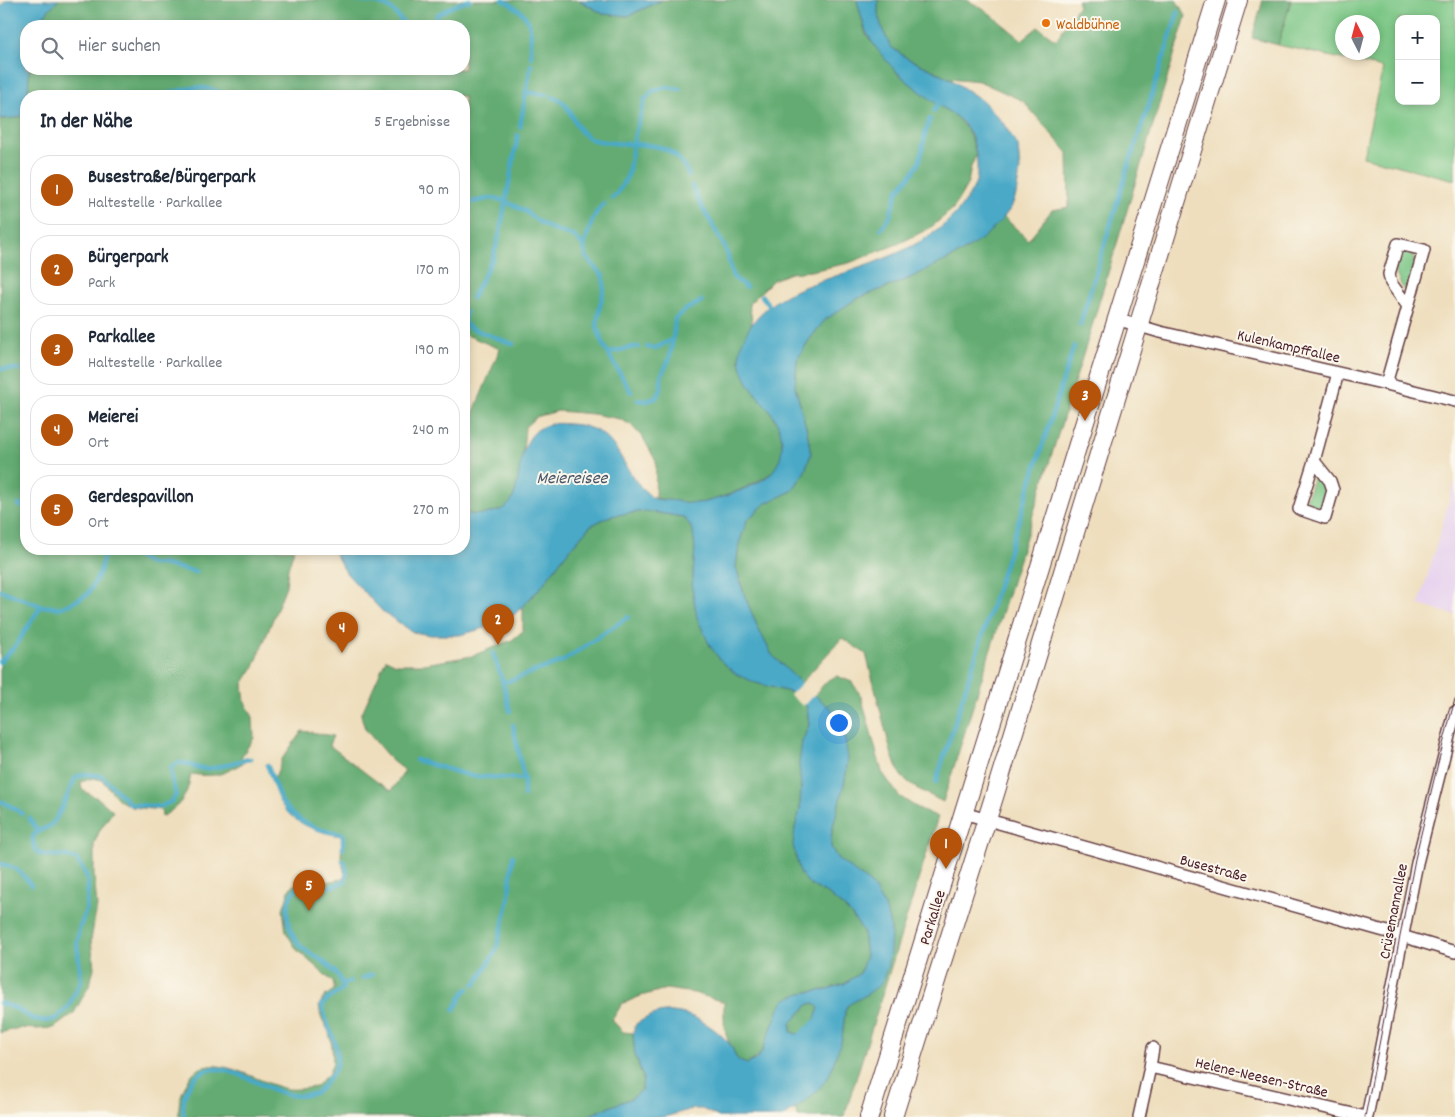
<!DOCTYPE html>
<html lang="de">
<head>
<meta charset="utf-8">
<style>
  :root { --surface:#fff; --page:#f6f6f7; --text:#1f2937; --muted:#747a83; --line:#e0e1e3; --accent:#b45309 }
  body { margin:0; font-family:Dekko,sans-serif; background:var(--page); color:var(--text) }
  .controls { position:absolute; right:15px; top:15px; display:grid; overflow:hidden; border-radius:10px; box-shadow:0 2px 8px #0003 }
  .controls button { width:45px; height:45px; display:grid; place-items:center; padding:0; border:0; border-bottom:1px solid var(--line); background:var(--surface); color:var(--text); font:25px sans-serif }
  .compass { position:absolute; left:1335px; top:15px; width:45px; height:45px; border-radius:50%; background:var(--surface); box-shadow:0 2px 8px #0003; rotate:354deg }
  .you { position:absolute; left:838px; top:722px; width:18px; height:18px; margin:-12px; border:4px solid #fff; border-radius:50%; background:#1a73e8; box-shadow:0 0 0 8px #1a73e833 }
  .badge { display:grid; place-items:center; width:32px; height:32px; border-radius:50%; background:var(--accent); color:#fff; font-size:16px; font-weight:700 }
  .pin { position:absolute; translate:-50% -41px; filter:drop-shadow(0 1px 2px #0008) }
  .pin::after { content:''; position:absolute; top:26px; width:18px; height:15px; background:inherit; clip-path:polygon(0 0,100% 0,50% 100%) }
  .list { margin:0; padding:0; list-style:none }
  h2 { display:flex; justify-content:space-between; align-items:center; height:65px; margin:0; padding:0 20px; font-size:21px }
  h2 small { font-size:16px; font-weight:400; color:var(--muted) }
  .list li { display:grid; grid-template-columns:32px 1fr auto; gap:15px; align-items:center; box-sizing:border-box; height:70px; margin:0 10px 10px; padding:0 10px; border:1px solid var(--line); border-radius:20px }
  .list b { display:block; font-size:19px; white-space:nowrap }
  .list p { margin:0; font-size:16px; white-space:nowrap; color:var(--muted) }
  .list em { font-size:16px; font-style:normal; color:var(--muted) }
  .icon { flex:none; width:28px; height:28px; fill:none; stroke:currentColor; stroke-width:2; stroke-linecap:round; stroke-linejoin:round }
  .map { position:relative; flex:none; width:1455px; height:1117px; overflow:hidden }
  .search { position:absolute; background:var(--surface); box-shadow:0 2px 8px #0003; left:20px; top:20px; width:450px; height:55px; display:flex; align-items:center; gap:12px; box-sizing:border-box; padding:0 18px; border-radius:20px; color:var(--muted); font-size:19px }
  .panel { position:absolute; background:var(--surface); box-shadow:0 2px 8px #0003; left:20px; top:90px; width:450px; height:465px; border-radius:20px }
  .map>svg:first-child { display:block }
  .built { fill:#e7d2ef }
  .green { fill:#7ac685; stroke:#627258; fill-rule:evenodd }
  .forest { fill:#63ab72; stroke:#56654e }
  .water { fill:#48a9c7; stroke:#496479; fill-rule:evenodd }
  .pier { fill:#eedebd }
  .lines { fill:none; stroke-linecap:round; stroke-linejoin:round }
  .stream { stroke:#48a9c7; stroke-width:4.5 }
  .minor-casing { stroke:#633c41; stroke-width:14 }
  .primary-casing { stroke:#633c41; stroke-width:20 }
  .minor { stroke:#fff; stroke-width:11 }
  .primary { stroke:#fff; stroke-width:18 }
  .tram { stroke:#4a1f2b; stroke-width:1 }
  .food-dot { fill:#e8710a; stroke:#fbf7ec; stroke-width:2 }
  .labels { text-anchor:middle; stroke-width:4; stroke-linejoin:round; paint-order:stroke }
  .food-label { font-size:16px; fill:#c56008; stroke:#fbf7ec; text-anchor:start }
  .street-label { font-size:16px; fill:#4a1f2b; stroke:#fbf7ec }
  .water-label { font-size:18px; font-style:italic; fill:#495669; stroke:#fbf7ec }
</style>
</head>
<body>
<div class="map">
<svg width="1455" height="1117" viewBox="0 0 1455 1117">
  <rect width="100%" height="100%" fill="#fbf7ec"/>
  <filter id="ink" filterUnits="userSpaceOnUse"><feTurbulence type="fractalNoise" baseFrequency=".02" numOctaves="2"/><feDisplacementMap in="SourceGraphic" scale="10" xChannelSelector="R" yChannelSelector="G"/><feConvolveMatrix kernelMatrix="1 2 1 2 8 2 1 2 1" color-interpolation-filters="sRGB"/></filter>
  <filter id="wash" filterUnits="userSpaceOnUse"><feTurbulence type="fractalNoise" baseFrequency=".0096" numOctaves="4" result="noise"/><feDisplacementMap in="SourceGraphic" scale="20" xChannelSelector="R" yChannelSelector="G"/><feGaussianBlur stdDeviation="1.12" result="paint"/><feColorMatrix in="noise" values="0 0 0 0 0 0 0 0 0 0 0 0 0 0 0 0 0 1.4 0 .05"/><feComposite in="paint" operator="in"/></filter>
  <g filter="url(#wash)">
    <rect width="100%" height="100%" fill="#eedebd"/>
    <path class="built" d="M1455,480V615L1419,605Z"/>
    <path class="green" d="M1291,0H1455V180L1363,157L1383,68L1278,45ZM1399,19H1436V101H1399ZM1342,22H1372V52H1342Z
      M1403,252C1423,251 1411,276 1409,288L1407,290H1404L1395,272L1399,255Z
      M1315,473C1331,479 1330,510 1311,509L1307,505V498Z"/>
    <path class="forest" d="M59,0H579L603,14L628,16L662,0H857L866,34L897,73L921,92L956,117L967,129L973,143L976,155L971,167L968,183L953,209L930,228L900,243L849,263L811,271L790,273L773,280L749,304C750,310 753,320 751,326C747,338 737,350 740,362C743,372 747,382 753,390C763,404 775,414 780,431C783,442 784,458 776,468C765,482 715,502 697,503C684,504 668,500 655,498L656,461L643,438L631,425L620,419L593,414L558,411L536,417L525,427C524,443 520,494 508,506C498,516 477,516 464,513V435L500,349L464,334V96H28L29,69H464V26H38C43,16 50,7 59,0Z
      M878,0H967L988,12L1022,40L1038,27L1056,40L1079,5L1077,0H1176L1186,16L1088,339L943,802L916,788L901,776L892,756L866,654L842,638L801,683L772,655L758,628L744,594L736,567L739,544L747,520L766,503L792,491L804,473L811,454L807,431L795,386L797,360L809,340L825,320L856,299L908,279L982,239L1004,217L1028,240L1052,210L1069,207L1068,153L1023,101L979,81L949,78L907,58L891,47L883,31L878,15Z
      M1263,0H1291L1278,45L1252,38Z
      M26,110V549H294L288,569L286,586L254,667L243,684L245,702L253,717L254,738L241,757L246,761C224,774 217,778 191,774C187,797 182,804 162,817L161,810L132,807L119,800L102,780L93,778L81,782L82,790L99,799L113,811L100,830L94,844V875L97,906L91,940L94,968L90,984L74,1013L54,1028L36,1029L19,1028L0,1033V119L16,118L24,115Z
      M646,511L684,517L689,524L693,532L695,548L692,588L697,618L756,683L793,693L807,707L809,725L802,742L800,810L795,828L800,873L809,884L829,895L849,912L863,931L866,956L860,973L844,984L824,990L801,993C791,1008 778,1022 769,1038C761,1050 762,1057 747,1064C733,1059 737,1056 730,1044C723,1032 724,1017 724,1002L694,993L666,989L641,996L622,1004L612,1020L623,1032L633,1033L635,1055L643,1077L642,1089L632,1098L584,1117H179C178,1101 181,1094 188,1080C208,1045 260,1085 288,1089C297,1090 307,1088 315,1087L329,1073L333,1062L332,1047L329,1032L321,1017L319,1005L325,996L334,990V986L333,982L297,950L286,932L283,909L290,888L301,880L316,877L325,882L342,879L345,875L341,858L342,836C319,833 291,823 280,802C276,795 274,787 271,779L276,775L282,759L302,731L311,732L333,736L329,745L376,781L391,791L405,771L392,761L365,729L361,715L386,659L396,664H424L472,656L512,640L523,631V606L541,587L565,555L590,526L610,516Z
      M837,676L852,682L861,696L882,772L899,796L916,807L938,817L844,1117H798L795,1109L816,1092L842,1039L845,1011L848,1004L866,995L891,929L885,907L871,884L838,859L831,847L832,830L845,780V738L832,710L814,695L828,680Z
      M815,1003L819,1008L813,1024L805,1033L797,1034L791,1032V1023L809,1004Z"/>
    <path class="water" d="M7,0H59C50,7 43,16 38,26H26V69H29L28,96H26V110L24,115L16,118L0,119V6Z
      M579,0H662L628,16L603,14Z
      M857,0H878V15L883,31L891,47L907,58L949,78L983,101L1003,123L1018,146L1020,170L1016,195L1011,208L1000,222L982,239L959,254L908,279L856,299L825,320L809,340L797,360L795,386L807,431L811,454L804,473L792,491L766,503L747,520L739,544L736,567L744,594L758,628L772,655L801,683L832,710L845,738L848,759L845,780L832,830L831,847L838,859L871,884L885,907L891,929L890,952L887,968L881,984L866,995L848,1005L845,1011L842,1039L829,1076L816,1092L795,1109L783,1117H719L702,1109H692L664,1117H584L632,1098L642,1089L643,1077L635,1055L633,1033L636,1024C641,1021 647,1017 653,1015C679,1004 712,1024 728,1042C738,1053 730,1058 747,1064L756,1060L762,1052L779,1009L786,999L801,993L824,990L844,984L860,973L866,956L863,931L849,912L829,895L809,884L800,873L793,845L795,828L800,810L801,788L799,763L802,742L809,725L807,707L793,693L756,683L736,674L721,661L710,646L697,618L692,588L695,548L693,532L689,524L683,517L646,511L610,516L590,526L565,555L541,587L514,615L485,628L460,635H430L413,632L383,612L347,574L332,549H464V513C473,515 481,515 490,513C497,511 505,509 509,504C514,498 515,492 517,484C521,463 522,433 547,425C556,422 569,424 579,425C620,432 619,467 645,491C648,493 650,497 653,498C657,500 665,500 669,500C678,501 687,503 696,503C711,503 749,488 762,480C786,466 787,436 772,414C766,405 758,398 752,389C746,381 741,369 740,359C738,341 753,319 767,308C784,293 808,285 830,278C876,262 935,245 964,203C970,194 977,185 977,174C978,160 975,139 966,127C959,117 947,111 937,104C924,94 911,85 899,74C890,66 870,42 866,31C862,21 860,10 857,0ZM815,1003L819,1008L813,1024L805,1033L797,1034L791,1032V1023L809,1004Z"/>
    <path class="pier" d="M803,682L816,693L803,706L790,695Z"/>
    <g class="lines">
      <path class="stream" d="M355,0L357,1C370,2 383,2 393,11C400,17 399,21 408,26
        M503,0C534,16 531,25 531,57
        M435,26L437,15L451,7L470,0
        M527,92L547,95
        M161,96C187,87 204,83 229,96
        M553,97C576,104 570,132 594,140C600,142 607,142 613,143C647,146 674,139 689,176
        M934,111L940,101
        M520,127L531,65
        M692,186C701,209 716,228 726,250C729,258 730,268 733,277L746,287
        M612,198L617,194L628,175L635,134L645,99L653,91L666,87L680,89
        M464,205L472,202L493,198L505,201L525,211L539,222L554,230L572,235L584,246L586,257L603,276L604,287L599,311L597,326L603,345L631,392
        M881,229L890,216L898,190L914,171L920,160L926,130L930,119
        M584,246C589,232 592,213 604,204
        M762,296L773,311
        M472,298L493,258L500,232L518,135
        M464,319L466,312
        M464,322L470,328L513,344
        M1080,325L1129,164L1148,107L1178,12
        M647,347L656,348L673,339L675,319L685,310L702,301
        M608,353L633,347H639
        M0,369H19
        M638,400L646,401L656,398L661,389V376L669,360L673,339
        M18,505L26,507
        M111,549L133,552L140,559L150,564H161L197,572
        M0,590L41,606L59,608L70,604L88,594L100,572L105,549
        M493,653L503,683L510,711
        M0,662L16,645L41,606
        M503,683L563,661L628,617
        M513,725L524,779V796
        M416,760L471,776L524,779
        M267,765C273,777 275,791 282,802C294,822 321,832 343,834V849
        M936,782L1074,346
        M0,802H3L22,813
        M29,818L38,831
        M0,864C14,865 23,874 31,885
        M362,978L372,975
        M343,984L350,982
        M474,984L477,982L496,951L508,903L513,856
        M0,1003L15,1008L33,1019L47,1021L57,1018L68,1007L81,981L77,943L79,929L86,911L88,885L86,874L76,859L66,856L45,855L38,853C35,848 32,843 33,837C36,828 47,830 52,824C64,809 67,793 76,777L86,774L102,776L130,804L160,807L172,801L176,795L172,780L171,767C185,758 187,766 200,768C218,771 234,760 251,759
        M454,1010L464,992L468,989
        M798,1037L816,1021
        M184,1117C182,1105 184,1094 190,1084C217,1042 270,1103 306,1095C309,1094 315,1094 317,1092C320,1090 323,1086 325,1083C331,1076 337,1070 337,1060C338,1039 325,1025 322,1005L329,998L342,990C344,978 330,966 321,960C316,956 310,954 305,950C292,940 285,921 288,905C289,898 293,889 300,886C312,880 321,888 333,886C337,885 341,883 344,882C348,874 348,868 343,861"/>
    </g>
  </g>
  <g filter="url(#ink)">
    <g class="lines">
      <g class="minor-casing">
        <path id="minor" d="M1116,319L1160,332L1386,384L1455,401
          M1386,384L1424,250L1398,244L1389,274L1391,283L1407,305
          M1314,461L1330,481L1333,490L1325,518L1299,509L1314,461L1338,373
          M963,813L1395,934L1455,952
          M1150,1067L1153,1048
          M1139,1117L1150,1067L1366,1117
          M1367,1117L1417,863L1455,712"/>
      </g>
      <g class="primary-casing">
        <path id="primary" d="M869,1117L1216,0
          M893,1117L994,797L1238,0"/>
      </g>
      <use href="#minor" class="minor"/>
      <use href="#primary" class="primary"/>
      <path class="tram" d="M1365,1117L1415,859L1438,763L1455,699"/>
    </g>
  </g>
  <circle class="food-dot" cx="1046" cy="23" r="5"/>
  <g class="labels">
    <g class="food-label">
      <text x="1056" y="29">Waldbühne</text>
    </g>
    <g class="street-label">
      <text transform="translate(1289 345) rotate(13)" y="6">Kulenkampffallee</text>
      <text transform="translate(1214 867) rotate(15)" y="6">Busestraße</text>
      <text transform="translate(1392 911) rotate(-79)" y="6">Crüsemannallee</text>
      <text transform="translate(931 917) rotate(-73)" y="6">Parkallee</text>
      <text transform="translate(1262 1076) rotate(13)" y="6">Helene-Neesen-Straße</text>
    </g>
    <g class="water-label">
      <text x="572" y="483">Meiereisee</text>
    </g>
  </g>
</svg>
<div class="controls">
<button>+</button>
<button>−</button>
</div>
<svg class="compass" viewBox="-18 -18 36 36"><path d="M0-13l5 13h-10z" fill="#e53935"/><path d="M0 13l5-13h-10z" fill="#747a83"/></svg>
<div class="you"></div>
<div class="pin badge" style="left:946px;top:869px">1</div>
<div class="pin badge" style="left:498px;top:645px">2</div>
<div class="pin badge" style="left:1085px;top:421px">3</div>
<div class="pin badge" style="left:342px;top:653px">4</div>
<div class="pin badge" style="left:309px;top:911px">5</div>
<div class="search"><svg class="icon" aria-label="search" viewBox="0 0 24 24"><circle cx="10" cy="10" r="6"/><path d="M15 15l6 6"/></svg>Hier suchen</div>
<section class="panel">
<h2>In der Nähe<small>5 Ergebnisse</small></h2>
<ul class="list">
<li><span class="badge">1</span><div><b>Busestraße/Bürgerpark</b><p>Haltestelle · Parkallee</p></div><em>90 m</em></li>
<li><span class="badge">2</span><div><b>Bürgerpark</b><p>Park</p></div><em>170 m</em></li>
<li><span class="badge">3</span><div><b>Parkallee</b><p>Haltestelle · Parkallee</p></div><em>190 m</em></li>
<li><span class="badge">4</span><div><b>Meierei</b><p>Ort</p></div><em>240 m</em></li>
<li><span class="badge">5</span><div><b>Gerdespavillon</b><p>Ort</p></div><em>270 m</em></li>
</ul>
</section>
</div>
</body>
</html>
